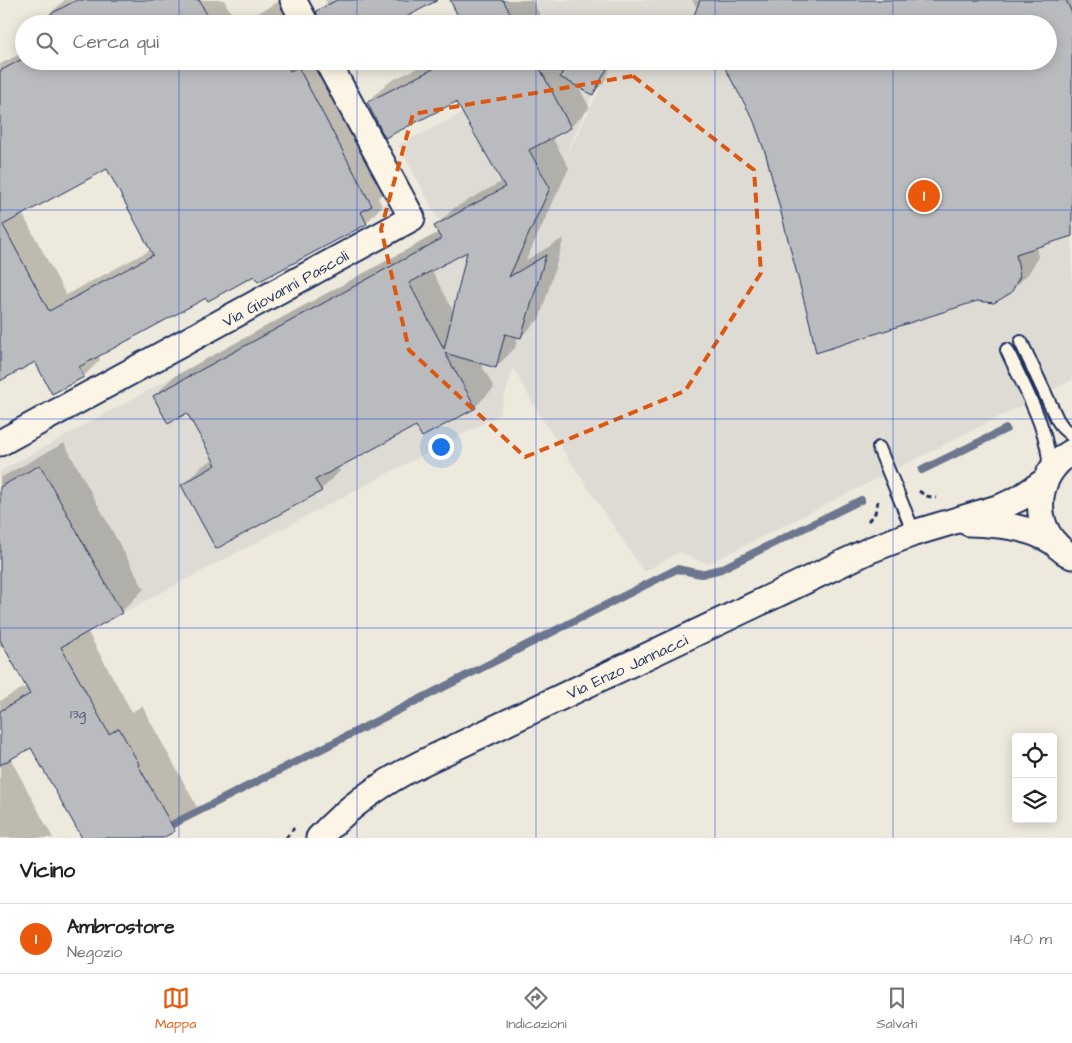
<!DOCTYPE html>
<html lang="it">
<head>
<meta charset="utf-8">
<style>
  :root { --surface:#fff; --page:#f6f6f6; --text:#222; --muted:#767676; --line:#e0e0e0; --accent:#ea580c }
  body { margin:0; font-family:"Architects Daughter",sans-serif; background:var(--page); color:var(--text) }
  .controls { position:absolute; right:15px; bottom:15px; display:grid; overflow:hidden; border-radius:5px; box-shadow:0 2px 12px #0003 }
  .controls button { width:45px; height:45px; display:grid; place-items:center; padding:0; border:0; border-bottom:1px solid var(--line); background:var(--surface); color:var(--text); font:25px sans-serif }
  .you { position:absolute; left:440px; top:446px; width:18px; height:18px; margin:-12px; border:4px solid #fff; border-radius:50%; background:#1a73e8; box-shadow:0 0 0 8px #1a73e833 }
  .badge { display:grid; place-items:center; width:32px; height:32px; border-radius:50%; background:var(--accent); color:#fff; font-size:16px; font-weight:700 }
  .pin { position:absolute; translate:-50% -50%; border:2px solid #fff; box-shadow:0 1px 5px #0006 }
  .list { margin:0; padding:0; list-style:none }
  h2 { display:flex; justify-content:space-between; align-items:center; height:65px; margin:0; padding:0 20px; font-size:21px }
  h2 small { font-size:16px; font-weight:400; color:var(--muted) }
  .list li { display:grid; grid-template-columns:32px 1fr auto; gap:15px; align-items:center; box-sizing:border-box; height:70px; padding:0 20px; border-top:1px solid var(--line) }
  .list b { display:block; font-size:19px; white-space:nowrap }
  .list p { margin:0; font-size:16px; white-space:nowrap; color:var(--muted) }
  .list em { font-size:16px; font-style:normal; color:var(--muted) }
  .icon { flex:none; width:28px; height:28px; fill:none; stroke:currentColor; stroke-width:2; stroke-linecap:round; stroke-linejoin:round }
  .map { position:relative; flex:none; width:1072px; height:838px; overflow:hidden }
  .search { position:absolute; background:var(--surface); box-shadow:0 2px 12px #0003; left:15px; right:15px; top:15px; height:55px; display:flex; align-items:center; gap:12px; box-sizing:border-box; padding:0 18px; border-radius:28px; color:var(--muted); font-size:19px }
  .sheet { height:135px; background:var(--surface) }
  nav { display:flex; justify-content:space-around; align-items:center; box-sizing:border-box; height:70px; border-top:1px solid var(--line); background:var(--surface); font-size:14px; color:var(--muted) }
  nav a { display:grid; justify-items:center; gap:2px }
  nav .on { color:var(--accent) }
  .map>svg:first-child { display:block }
  .built { fill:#dedbd4 }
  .shadow { fill:#0003; fill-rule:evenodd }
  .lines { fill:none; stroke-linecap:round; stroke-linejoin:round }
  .stream { stroke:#6c778f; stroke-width:8 }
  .building { fill:#babbbe; stroke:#1b2f5e; fill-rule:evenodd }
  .lane-casing { stroke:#1b2f5e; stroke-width:16 }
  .street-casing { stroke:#1b2f5e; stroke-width:29 }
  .path { stroke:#1b2f5e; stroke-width:3; stroke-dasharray:5 4; stroke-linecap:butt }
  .lane { stroke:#fcf5e5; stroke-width:12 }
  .street { stroke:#fcf5e5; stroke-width:25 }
  .marked { fill:none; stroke:#de5710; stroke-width:4; stroke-dasharray:10 6; stroke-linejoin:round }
  .grid { fill:none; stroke:#1d4ed8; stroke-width:1; stroke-opacity:0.55 }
  .labels { text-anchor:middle; stroke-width:4.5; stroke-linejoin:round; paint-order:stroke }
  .number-label { font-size:14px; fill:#435276 }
  .street-label { font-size:16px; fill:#1b2f5e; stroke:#fcf5e5 }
</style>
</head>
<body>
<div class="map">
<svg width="1072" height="838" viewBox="0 0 1072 838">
  <rect width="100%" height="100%" fill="#eee9dd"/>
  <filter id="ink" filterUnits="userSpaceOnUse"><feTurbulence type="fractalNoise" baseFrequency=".02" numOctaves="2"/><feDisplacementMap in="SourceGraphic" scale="10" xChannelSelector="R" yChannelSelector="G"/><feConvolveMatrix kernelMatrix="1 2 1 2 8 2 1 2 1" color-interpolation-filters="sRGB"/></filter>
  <g filter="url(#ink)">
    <path class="built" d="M450,0H1072V380L708,564L679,552L644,572L542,419L513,368L499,415L122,613L69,611L0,649V471L444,230L399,145L462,113L482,61H611L593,95L560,169L614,61H1048V24H462Z"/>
    <path class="shadow" d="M65,0H224L237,24H47L44,19Z
      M325,0H435L319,11L327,3Z
      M451,0H532L545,24H464Z
      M692,0H1072V235L1036,246L1038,257L1029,273L1010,292L994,302L1048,61V24L698,9Z
      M278,2L290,24H238Z
      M24,52V61H320L388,188L378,198L382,206L366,223L207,297L98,355L100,360L84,376L53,393L35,360L0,379V64ZM108,168L152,249L66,295L22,213Z
      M431,61H565L567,65L569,61H614L603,84L593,94L578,86L590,108L571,127L552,137L569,168L526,260L564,238L540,318L521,337L518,336L515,348L496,367L480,362L494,388L475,407L423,436L416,424L337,467L340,471L321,490L183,485L202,466L214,459L188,411L154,396L173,377L439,232L435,227L454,208L503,181L457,101L368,102L387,83ZM469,249L454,313L431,269Z
      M64,443L144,589L121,612L87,631L132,712L142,706L197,807L174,830L160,838H83L32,746L10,758L53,838H0V701L27,686L4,645L0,647V478Z"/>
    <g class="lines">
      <path class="stream" d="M922,470L1006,429
        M175,823L677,569L701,574L721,569L861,500"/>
    </g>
    <path class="building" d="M77,0H199L212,24H46L43,18Z
      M337,0H438L393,24H320L316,11Z
      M450,0H503L516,24H462Z
      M700,0H1066L1072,13V236L1016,254L1020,276L1011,293L994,303L977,301L816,353L810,324L766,155L753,119L721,61H1048V24H700L694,15Z
      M24,58V61H284L290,71L298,67L372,206L361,212L367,224L258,282L254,276L208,301L206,298L79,367L84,377L52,394L35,362L0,381V71ZM107,169L153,255L49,311L3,225Z
      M449,61H536L571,128L529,150L550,188L509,277L546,255L521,338L505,334L496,368L445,353L476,408L422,437L416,426L315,480L322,491L216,549L181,485L216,465L187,413L168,424L153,396L441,239L434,226L505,187L456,102L385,138L367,102ZM467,252L444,349L409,283Z
      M568,61H611L593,95L560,77Z
      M40,465L122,613L61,647L109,734L119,728L139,764L138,765L175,831L163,838H82L31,748L0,765V711L30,694L0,640V487Z"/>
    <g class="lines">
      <g class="lane-casing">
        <path id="lane" d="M1021,342L1057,419L1063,428L1072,436
          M1007,350C1022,384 1052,434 1049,472
          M879,448L914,533"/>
      </g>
      <g class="street-casing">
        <path id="street" d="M293,0L306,24
          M0,443L412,218L327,61
          M1072,452C1031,474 1029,535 1072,556
          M969,523C999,524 1028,526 1055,543
          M319,838C348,807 383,782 420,764L870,550L914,533L1001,507L1020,498L1045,481"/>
      </g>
      <path class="path" d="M919,491L926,496L936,498
        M868,521L875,513L878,501
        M286,838L294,828"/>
      <use href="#lane" class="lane"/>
      <use href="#street" class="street"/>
    </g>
  </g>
  <path class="marked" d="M633,76L754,170L761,273L685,391L525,457L409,350L381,229L413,114Z"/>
  <path class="grid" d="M179,0V24M357,0V24M536,0V24M715,0V24M893,0V24M179,61V838M357,61V838M536,61V838M715,61V838M893,61V838M0,210H1072M0,419H1072M0,628H1072"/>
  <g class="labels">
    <g class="number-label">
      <text x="78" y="718">13g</text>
    </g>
    <g class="street-label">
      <text transform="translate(285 288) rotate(-29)" y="6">Via Giovanni Pascoli</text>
      <text transform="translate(627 666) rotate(-25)" y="6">Via Enzo Jannacci</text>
    </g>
  </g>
</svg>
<div class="controls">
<button><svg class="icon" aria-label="locate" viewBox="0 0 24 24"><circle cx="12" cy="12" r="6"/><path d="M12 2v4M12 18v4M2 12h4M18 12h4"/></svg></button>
<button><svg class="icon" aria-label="layers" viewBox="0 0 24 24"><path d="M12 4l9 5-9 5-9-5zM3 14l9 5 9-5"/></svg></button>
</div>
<div class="you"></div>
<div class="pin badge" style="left:924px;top:196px">1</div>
<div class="search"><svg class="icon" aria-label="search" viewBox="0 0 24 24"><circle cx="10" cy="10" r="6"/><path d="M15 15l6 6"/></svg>Cerca qui</div>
</div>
<section class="sheet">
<h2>Vicino<small></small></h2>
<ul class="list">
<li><span class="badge">1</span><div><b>Ambrostore</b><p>Negozio</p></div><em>140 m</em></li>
</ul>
</section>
<nav>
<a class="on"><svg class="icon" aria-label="map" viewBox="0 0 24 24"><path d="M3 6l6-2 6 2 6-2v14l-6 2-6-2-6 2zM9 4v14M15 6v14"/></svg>Mappa</a>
<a><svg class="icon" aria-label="directions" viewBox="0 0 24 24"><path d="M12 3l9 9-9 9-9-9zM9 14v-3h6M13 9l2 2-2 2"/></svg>Indicazioni</a>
<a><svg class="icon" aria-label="saved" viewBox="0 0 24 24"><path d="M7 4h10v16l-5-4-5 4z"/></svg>Salvati</a>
</nav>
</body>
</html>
